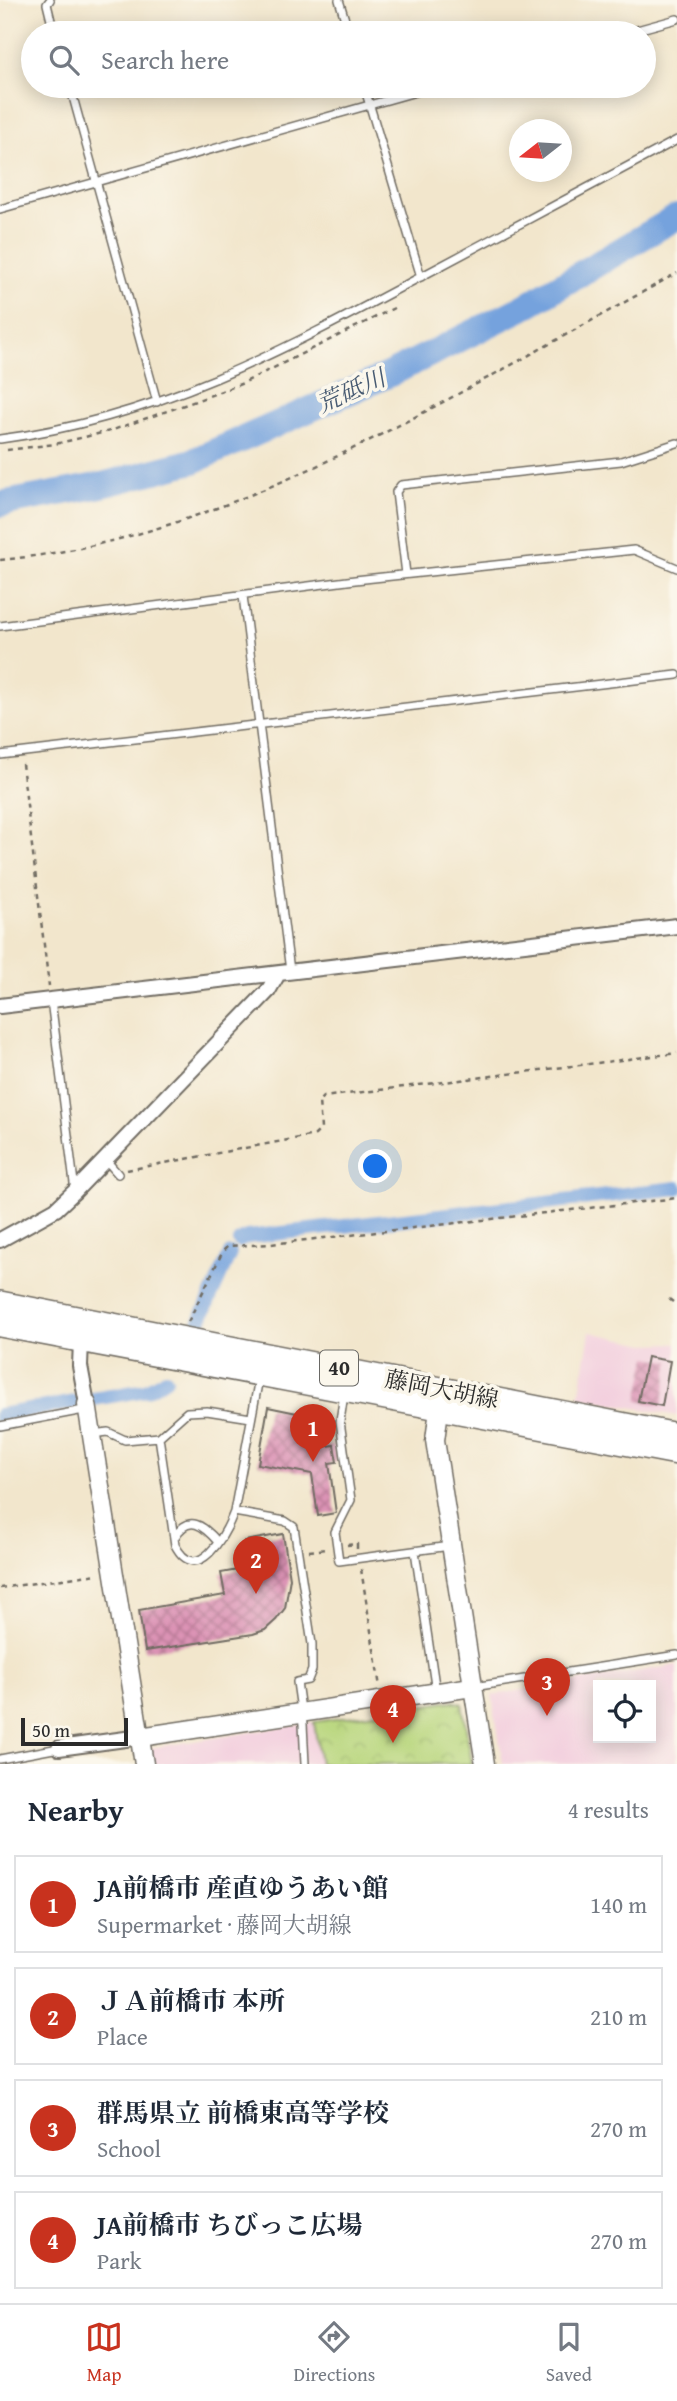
<!DOCTYPE html>
<html lang="en">
<head>
<meta charset="utf-8">
<style>
  :root { --surface:#fff; --page:#f6f6f7; --text:#1f2937; --muted:#747a83; --line:#e0e1e3; --accent:#c8321e }
  body { margin:0; font-family:"Gentium Book Plus","Noto Serif JP",serif; background:var(--page); color:var(--text) }
  .controls { position:absolute; right:21px; bottom:21px; display:grid; overflow:hidden; border-radius:0px; box-shadow:0 4px 18px #0003 }
  .controls button { width:63px; height:63px; display:grid; place-items:center; padding:0; border:0; border-bottom:2px solid var(--line); background:var(--surface); color:var(--text); font:35px sans-serif }
  .compass { position:absolute; left:509px; top:119px; width:63px; height:63px; border-radius:50%; background:var(--surface); box-shadow:0 4px 18px #0003; rotate:253deg }
  .scale { position:absolute; left:21px; bottom:18px; width:107px; box-sizing:border-box; padding-left:7px; border:4px solid #2b2b2b; border-top:0; font-size:19px; line-height:24px; white-space:nowrap; color:#2b2b2b; -webkit-text-stroke:5px #fbf7ec; paint-order:stroke }
  .you { position:absolute; left:376px; top:1167px; width:24px; height:24px; margin:-18px; border:5px solid #fff; border-radius:50%; background:#1a73e8; box-shadow:0 0 0 10px #1a73e833 }
  .badge { display:grid; place-items:center; width:46px; height:46px; border-radius:50%; background:var(--accent); color:#fff; font-size:23px; font-weight:700 }
  .pin { position:absolute; translate:-50% -58px; filter:drop-shadow(0 2px 4px #0008) }
  .pin::after { content:''; position:absolute; top:37px; width:24px; height:21px; background:inherit; clip-path:polygon(0 0,100% 0,50% 100%) }
  .list { margin:0; padding:0; list-style:none }
  h2 { display:flex; justify-content:space-between; align-items:center; height:91px; margin:0; padding:0 28px; font-size:30px }
  h2 small { font-size:23px; font-weight:400; color:var(--muted) }
  .list li { display:grid; grid-template-columns:46px 1fr auto; gap:21px; align-items:center; box-sizing:border-box; height:98px; margin:0 14px 14px; padding:0 14px; border:2px solid var(--line); border-radius:0px }
  .list b { display:block; font-size:26px; white-space:nowrap }
  .list p { margin:0; font-size:23px; white-space:nowrap; color:var(--muted) }
  .list em { font-size:23px; font-style:normal; color:var(--muted) }
  .icon { flex:none; width:38px; height:38px; fill:none; stroke:currentColor; stroke-width:2; stroke-linecap:round; stroke-linejoin:round }
  .map { position:relative; flex:none; width:677px; height:1764px; overflow:hidden }
  .search { position:absolute; background:var(--surface); box-shadow:0 4px 18px #0003; left:21px; right:21px; top:21px; height:77px; display:flex; align-items:center; gap:18px; box-sizing:border-box; padding:0 24px; border-radius:38px; color:var(--muted); font-size:26px }
  .sheet { height:539px; background:var(--surface) }
  nav { display:flex; justify-content:space-around; align-items:center; box-sizing:border-box; height:98px; border-top:2px solid var(--line); background:var(--surface); font-size:19px; color:var(--muted) }
  nav a { display:grid; justify-items:center; gap:4px }
  nav .on { color:var(--accent) }
  .map>svg:first-child { display:block }
  .built { fill:#f3cfde; fill-rule:evenodd }
  .park { fill:url(#park-crowns); stroke:#728054; stroke-width:2 }
  .lines { fill:none; stroke-linecap:round; stroke-linejoin:round }
  .canal { stroke:#74a2dd; stroke-width:14 }
  .river { stroke:#74a2dd; stroke-width:26 }
  .building { fill:url(#building-cross-hatch) }
  .service-casing { stroke:#716c63; stroke-width:10 }
  .minor-casing { stroke:#716c63; stroke-width:18 }
  .tertiary-casing { stroke:#716c63; stroke-width:21 }
  .primary-casing { stroke:#716c63; stroke-width:26 }
  .path { stroke:#716c63; stroke-width:2.5; stroke-dasharray:5 5; stroke-linecap:butt }
  .service { stroke:#fff; stroke-width:7 }
  .minor { stroke:#fff; stroke-width:14 }
  .tertiary { stroke:#fff; stroke-width:18 }
  .primary { stroke:#fff; stroke-width:23 }
  .labels { text-anchor:middle; stroke-width:7; stroke-linejoin:round; paint-order:stroke }
  .shield { fill:#fbf7ec; stroke:#696865; stroke-width:2 }
  .shield-label { font-size:21px; font-weight:bold; fill:#2b2b2b }
  .street-label { font-size:23px; fill:#2b2b2b; stroke:#fbf7ec }
  .water-label { font-size:24px; font-style:italic; fill:#485b72; stroke:#fbf7ec }
</style>
</head>
<body>
<div class="map">
<svg width="677" height="1764" viewBox="0 0 677 1764">
  <defs>
    <pattern id="park-crowns" width="20" height="18" patternUnits="userSpaceOnUse" patternTransform="scale(1.75)"><rect width="20" height="18" fill="#b8d67c"/><path d="M2 6a3 3 0 1 1 6 0M12 15a3 3 0 1 1 6 0" fill="none" stroke="#9eb86b"/></pattern>
    <pattern id="building-cross-hatch" width="8" height="8" patternUnits="userSpaceOnUse" patternTransform="scale(1.75)"><rect width="8" height="8" fill="#dc93b5"/><path d="M0 0l8 8M0 8l8-8" fill="none" stroke="#b37893"/></pattern>
  </defs>
  <rect width="100%" height="100%" fill="#fbf7ec"/>
  <filter id="ink" filterUnits="userSpaceOnUse"><feTurbulence type="fractalNoise" baseFrequency=".0143" numOctaves="2"/><feDisplacementMap in="SourceGraphic" scale="14" xChannelSelector="R" yChannelSelector="G"/><feConvolveMatrix kernelMatrix="1 2 1 2 8 2 1 2 1" color-interpolation-filters="sRGB"/></filter>
  <filter id="wash" filterUnits="userSpaceOnUse"><feTurbulence type="fractalNoise" baseFrequency=".00686" numOctaves="4" result="noise"/><feDisplacementMap in="SourceGraphic" scale="28" xChannelSelector="R" yChannelSelector="G"/><feGaussianBlur stdDeviation="1.57" result="paint"/><feColorMatrix in="noise" values="0 0 0 0 0 0 0 0 0 0 0 0 0 0 0 0 0 1.4 0 .05"/><feComposite in="paint" operator="in"/></filter>
  <g filter="url(#wash)">
    <rect width="100%" height="100%" fill="#f2e6cc"/>
    <path class="built" d="M590,1332L646,1344L677,1343V1416L579,1397Z
      M677,1665V1764H503L492,1695ZM651,1685V1738H598V1685Z
      M314,1722L320,1764H153L150,1748Z"/>
    <path class="park" d="M453,1701L462,1704L472,1764H320L314,1722Z"/>
    <g class="lines">
      <path class="canal" d="M239,1241L247,1237L677,1188
        M199,1323L230,1254
        M0,1415L146,1390L166,1379"/>
      <path class="river" d="M0,504L102,485L193,461L390,374L522,308L677,217"/>
    </g>
    <g id="blocks">
      <path class="building" d="M647,1357L670,1361L662,1406L638,1401Z
        M268,1407L326,1419L321,1447L334,1445L337,1462L329,1463L336,1513L318,1516L312,1474L258,1464Z
        M283,1534L290,1578L285,1608L276,1620L265,1630L253,1634L145,1651L139,1610L225,1595L221,1573L249,1568L244,1541Z"/>
    </g>
  </g>
  <g filter="url(#ink)">
    <use href="#blocks" fill-opacity="0" stroke="#716c63" stroke-width="2"/>
    <g class="lines">
      <g class="service-casing">
        <path id="service" d="M50,0L47,4L54,33
          M339,0L349,33
          M626,33L677,19
          M70,86L157,402
          M364,86L421,277
          M0,209L437,86
          M0,439C159,418 284,350 424,275C508,230 593,185 677,140
          M406,574L396,492L401,485L621,461L677,443
          M243,596L290,971
          M0,626L355,580L634,550L677,568
          M0,755L677,675
          M51,1000L75,1191
          M106,1160L118,1174
          M344,1394L340,1421L351,1500L335,1532L339,1561L450,1546
          M0,1426L89,1409
          M93,1434L108,1432L125,1440L159,1437L187,1412L207,1411L251,1418
          M159,1437L175,1545C197,1587 225,1535 234,1512L259,1378
          M234,1512L285,1521L294,1527L312,1644V1670L308,1680L297,1682L303,1724L305,1764
          M175,1537C189,1513 204,1526 218,1542
          M415,1551L436,1692
          M473,1687L677,1655
          M0,1759L59,1748"/>
      </g>
      <g class="minor-casing">
        <path id="minor" d="M0,1006L677,926
          M0,1240L56,1209L75,1191L268,991L278,974
          M81,1341L80,1366L87,1404
          M59,1748L140,1737"/>
      </g>
      <g class="tertiary-casing">
        <path id="tertiary" d="M441,1395L435,1440L485,1764
          M87,1404L144,1764
          M140,1737L472,1687"/>
      </g>
      <g class="primary-casing">
        <path id="primary" d="M0,1303L677,1435
          M0,1325L677,1453"/>
      </g>
      <path class="path" d="M7,450L55,444L110,431L190,403L243,383L394,308
        M0,560C160,545 305,476 445,401C523,359 600,316 677,273
        M22,764L49,986
        M127,1170L315,1135L321,1129L319,1101L323,1097L677,1053
        M669,1299L677,1305
        M188,1322L223,1251L228,1246L271,1244L677,1198
        M347,1545L357,1544V1549
        M309,1551L327,1549
        M361,1569L380,1687
        M0,1588L97,1574"/>
      <use href="#service" class="service"/>
      <use href="#minor" class="minor"/>
      <use href="#tertiary" class="tertiary"/>
      <use href="#primary" class="primary"/>
    </g>
  </g>
  <g class="labels">
    <rect class="shield" x="320" y="1350.5" width="38" height="35" rx="5"/>
    <g class="shield-label">
      <text x="339" y="1375">40</text>
    </g>
    <g class="street-label">
      <text transform="translate(442 1389) rotate(11)" y="8">藤岡大胡線</text>
    </g>
    <g class="water-label">
      <text transform="translate(351 391) rotate(-24)" y="8">荒砥川</text>
    </g>
  </g>
</svg>
<div class="controls">
<button><svg class="icon" aria-label="locate" viewBox="0 0 24 24"><circle cx="12" cy="12" r="6"/><path d="M12 2v4M12 18v4M2 12h4M18 12h4"/></svg></button>
</div>
<svg class="compass" viewBox="-18 -18 36 36"><path d="M0-13l5 13h-10z" fill="#e53935"/><path d="M0 13l5-13h-10z" fill="#747a83"/></svg>
<div class="scale">50 m</div>
<div class="you"></div>
<div class="pin badge" style="left:313px;top:1462px">1</div>
<div class="pin badge" style="left:256px;top:1594px">2</div>
<div class="pin badge" style="left:547px;top:1716px">3</div>
<div class="pin badge" style="left:393px;top:1743px">4</div>
<div class="search"><svg class="icon" aria-label="search" viewBox="0 0 24 24"><circle cx="10" cy="10" r="6"/><path d="M15 15l6 6"/></svg>Search here</div>
</div>
<section class="sheet">
<h2>Nearby<small>4 results</small></h2>
<ul class="list">
<li><span class="badge">1</span><div><b>JA前橋市 産直ゆうあい館</b><p>Supermarket · 藤岡大胡線</p></div><em>140 m</em></li>
<li><span class="badge">2</span><div><b>ＪＡ前橋市 本所</b><p>Place</p></div><em>210 m</em></li>
<li><span class="badge">3</span><div><b>群馬県立 前橋東高等学校</b><p>School</p></div><em>270 m</em></li>
<li><span class="badge">4</span><div><b>JA前橋市 ちびっこ広場</b><p>Park</p></div><em>270 m</em></li>
</ul>
</section>
<nav>
<a class="on"><svg class="icon" aria-label="map" viewBox="0 0 24 24"><path d="M3 6l6-2 6 2 6-2v14l-6 2-6-2-6 2zM9 4v14M15 6v14"/></svg>Map</a>
<a><svg class="icon" aria-label="directions" viewBox="0 0 24 24"><path d="M12 3l9 9-9 9-9-9zM9 14v-3h6M13 9l2 2-2 2"/></svg>Directions</a>
<a><svg class="icon" aria-label="saved" viewBox="0 0 24 24"><path d="M7 4h10v16l-5-4-5 4z"/></svg>Saved</a>
</nav>
</body>
</html>
